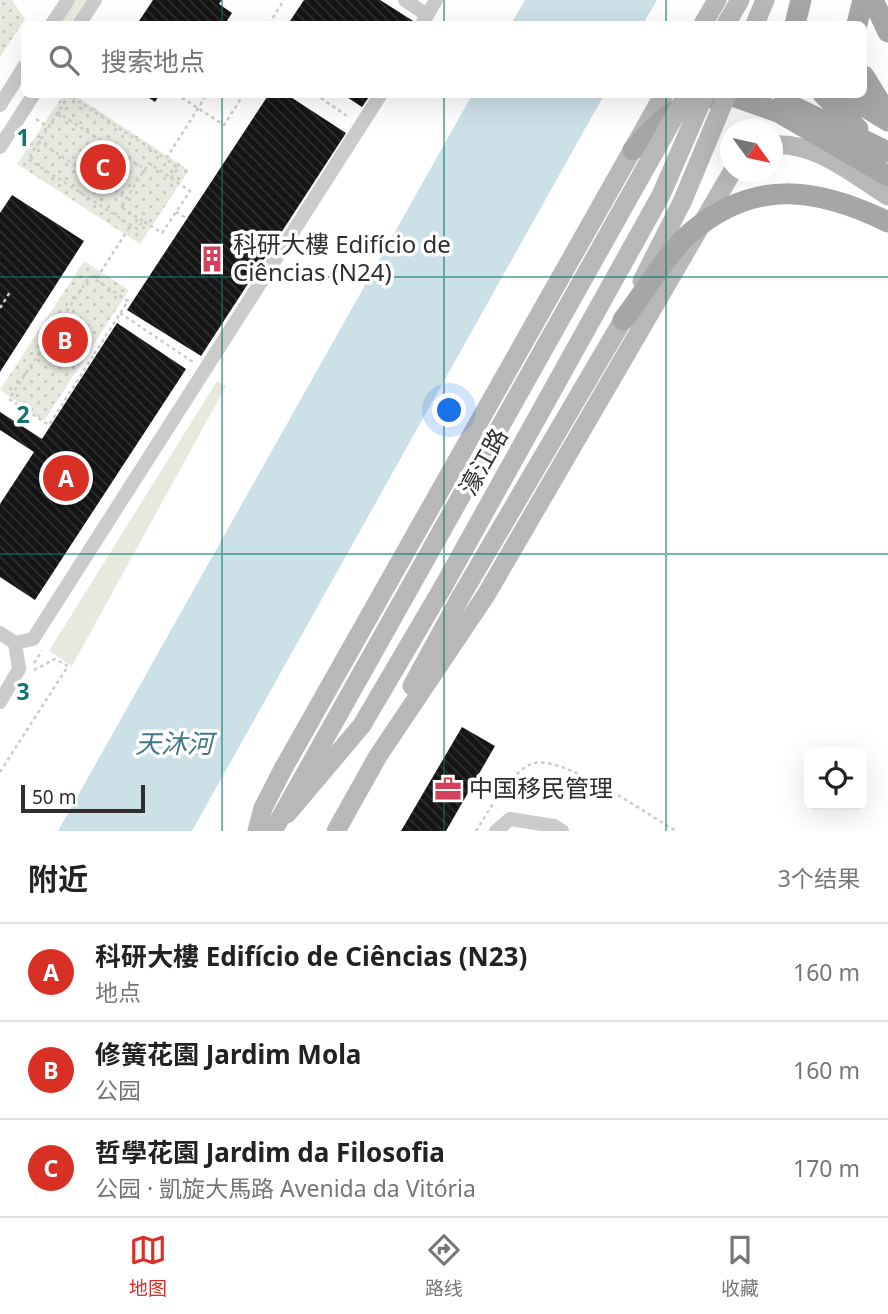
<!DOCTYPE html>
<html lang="zh">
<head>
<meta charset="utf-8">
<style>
  :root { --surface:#fff; --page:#f2f2f2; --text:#222; --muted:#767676; --line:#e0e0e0; --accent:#d93025 }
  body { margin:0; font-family:"Noto Sans","Noto Sans SC",sans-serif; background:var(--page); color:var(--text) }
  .controls { position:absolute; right:21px; bottom:21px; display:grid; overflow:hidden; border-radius:10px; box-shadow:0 7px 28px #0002 }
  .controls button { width:63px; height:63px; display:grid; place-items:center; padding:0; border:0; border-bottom:2px solid var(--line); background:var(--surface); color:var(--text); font:35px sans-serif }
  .compass { position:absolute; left:720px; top:119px; width:63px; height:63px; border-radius:50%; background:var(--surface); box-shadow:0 7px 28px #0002; rotate:123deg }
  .scale { position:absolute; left:21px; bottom:18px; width:124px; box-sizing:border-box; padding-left:7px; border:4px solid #2e2e2e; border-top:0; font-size:19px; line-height:24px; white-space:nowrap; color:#2e2e2e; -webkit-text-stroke:5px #fff; paint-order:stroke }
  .you { position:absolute; left:450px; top:411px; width:24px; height:24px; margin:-18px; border:5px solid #fff; border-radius:50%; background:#1a73e8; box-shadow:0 0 0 10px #1a73e833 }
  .badge { display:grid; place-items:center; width:46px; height:46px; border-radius:50%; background:var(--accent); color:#fff; font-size:23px; font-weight:700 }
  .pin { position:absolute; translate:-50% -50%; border:4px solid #fff; box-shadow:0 2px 7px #0006 }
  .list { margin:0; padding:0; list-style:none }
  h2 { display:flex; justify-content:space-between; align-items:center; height:91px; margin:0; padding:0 28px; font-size:30px }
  h2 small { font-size:23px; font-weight:400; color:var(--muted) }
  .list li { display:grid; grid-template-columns:46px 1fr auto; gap:21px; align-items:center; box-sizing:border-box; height:98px; padding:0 28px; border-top:2px solid var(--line) }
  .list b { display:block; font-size:26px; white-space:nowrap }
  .list p { margin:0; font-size:23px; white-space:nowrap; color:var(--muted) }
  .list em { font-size:23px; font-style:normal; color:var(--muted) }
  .icon { flex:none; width:38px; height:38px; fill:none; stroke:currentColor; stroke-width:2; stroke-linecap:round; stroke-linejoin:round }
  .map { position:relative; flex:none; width:888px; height:831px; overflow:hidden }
  .search { position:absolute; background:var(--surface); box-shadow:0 7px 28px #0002; left:21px; right:21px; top:21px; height:77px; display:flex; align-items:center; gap:18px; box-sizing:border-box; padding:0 24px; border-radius:10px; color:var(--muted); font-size:26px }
  .sheet { height:385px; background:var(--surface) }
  nav { display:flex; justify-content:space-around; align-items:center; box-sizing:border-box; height:98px; border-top:2px solid var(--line); background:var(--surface); font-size:19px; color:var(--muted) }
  nav a { display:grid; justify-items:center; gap:4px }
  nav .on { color:var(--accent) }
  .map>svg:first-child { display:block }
  .green { fill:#e6eade }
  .garden { fill:url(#garden-dots) }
  .water { fill:#cce0e8 }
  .building { fill:url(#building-back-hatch) }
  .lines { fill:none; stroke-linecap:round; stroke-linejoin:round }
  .path { stroke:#cbcbcb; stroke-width:2.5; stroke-dasharray:3.5 3.5; stroke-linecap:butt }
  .minor { stroke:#cbcbcb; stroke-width:14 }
  .secondary { stroke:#b8b8b8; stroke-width:19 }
  .primary { stroke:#a6a6a6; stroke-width:21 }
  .secondary-bridge { stroke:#b8b8b8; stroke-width:19 }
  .primary-bridge { stroke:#a6a6a6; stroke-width:21 }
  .grid { fill:none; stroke:#0f766e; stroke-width:2; stroke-opacity:0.55 }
  .labels { text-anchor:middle; stroke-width:7; stroke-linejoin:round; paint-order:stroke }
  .poi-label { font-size:24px; fill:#2e2e2e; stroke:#fff; text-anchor:start }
  .street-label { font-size:24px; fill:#2e2e2e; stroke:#fff }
  .water-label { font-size:26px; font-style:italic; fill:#447589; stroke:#fff }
  .grid-label { font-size:23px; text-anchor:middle; font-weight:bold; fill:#0f766e; stroke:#fff; stroke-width:7; stroke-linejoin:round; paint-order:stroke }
</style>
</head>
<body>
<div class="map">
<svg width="888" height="831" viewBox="0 0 888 831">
  <defs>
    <pattern id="garden-dots" width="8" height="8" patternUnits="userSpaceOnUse" patternTransform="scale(1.75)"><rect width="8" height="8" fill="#e6eade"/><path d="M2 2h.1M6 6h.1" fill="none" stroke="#c6c9bf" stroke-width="1.8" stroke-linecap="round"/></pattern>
    <pattern id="building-back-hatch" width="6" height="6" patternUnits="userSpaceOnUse" patternTransform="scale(1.75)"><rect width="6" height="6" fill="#151515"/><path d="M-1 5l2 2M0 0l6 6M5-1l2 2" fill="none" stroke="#2f2f2f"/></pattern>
  </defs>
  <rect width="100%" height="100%" fill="#fff"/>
  <path class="green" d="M73,0H86L70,23L63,24L61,21Z
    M217,381L226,386L72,666L49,651Z"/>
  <path class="garden" d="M0,0H12L25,19L0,57Z
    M73,94L189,170L140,244L17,164L63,95Z
    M84,261L129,290L44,421L0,390Z"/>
  <path class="water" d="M525,0H657L643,24H511Z
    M472,95H604L192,831H58Z"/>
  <path class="building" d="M153,0H222L219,4L232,13L225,24H137Z
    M304,0H380L418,24H288Z
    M143,94H160L155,102Z
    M269,94H286L346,133L201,356L127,310Z
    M342,94H371L362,107Z
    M12,195L84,241L0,372V213Z
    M117,323L186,369L35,600L0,577V504L34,452L0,430V412L42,439Z
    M462,727L495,746L446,831H401Z"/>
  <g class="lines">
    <path class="path" d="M269,24L284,0
      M176,94L224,125L244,94
      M315,94L347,116
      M57,112L145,169
      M36,119L48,127
      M38,141L126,198
      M171,178L178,168L166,159L207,94
      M176,212L188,219
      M143,221L121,207L149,163L190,191L162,233L143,221L137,229L28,159L69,95L166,159
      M90,276L128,301L95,353L55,329Z
      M97,278L131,225
      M0,308L10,292
      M120,313L193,362
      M55,329L9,399L49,425L95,353
      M34,663L42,651
      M0,772L68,666L55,659L34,670
      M476,831C488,812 510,773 531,764C560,752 648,815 676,831"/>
    <path class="minor" d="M405,0L427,15
      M52,24L68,0
      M79,24L95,0
      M422,24L436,0
      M0,105L24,67
      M0,147L34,94
      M0,633L15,643L33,639L381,94
      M0,702L19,669L15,643
      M496,831L510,819L554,826L562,831"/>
    <path class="secondary" d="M703,24L717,0
      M726,24L740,0
      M755,24L765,0
      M772,145C815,141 853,174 888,196
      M412,686L460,598L623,320
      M287,814L362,725L443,587
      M257,831L263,808L283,769L664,94
      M336,831L378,756L486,595L732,172"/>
    <path class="primary" d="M873,0L888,32
      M795,24L801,0
      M857,24L863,0
      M864,76L888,115
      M823,94L858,129
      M844,94L888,121
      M730,95L778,112L888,176
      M784,102L888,152
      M633,150C668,111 686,97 739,94"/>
    <path class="secondary-bridge" d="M642,281L683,200L727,94
      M443,587L661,195L705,94
      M273,831L687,94"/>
    <path class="primary-bridge" d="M623,320C642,296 667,253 689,234C753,178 816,187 888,222"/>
  </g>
  <path class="grid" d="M222,0V24M444,0V24M666,0V24M222,94V831M444,94V831M666,94V831M0,277H888M0,554H888"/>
  <defs>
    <g id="building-bare" transform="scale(2.1)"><path d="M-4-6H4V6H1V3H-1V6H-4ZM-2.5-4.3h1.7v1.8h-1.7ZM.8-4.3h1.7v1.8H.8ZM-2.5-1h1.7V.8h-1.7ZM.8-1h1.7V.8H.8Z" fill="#d4415b" stroke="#fff" stroke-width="2.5" paint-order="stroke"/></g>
    <g id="office-bare" transform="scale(2.1)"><path d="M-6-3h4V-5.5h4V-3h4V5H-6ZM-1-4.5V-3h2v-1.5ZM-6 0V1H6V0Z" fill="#d4415b" stroke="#fff" stroke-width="2.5" paint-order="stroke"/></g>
  </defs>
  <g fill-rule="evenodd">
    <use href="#building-bare" x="212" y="259"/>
    <use href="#office-bare" x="448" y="789"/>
  </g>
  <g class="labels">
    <g class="poi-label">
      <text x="233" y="253">科研大樓 Edifício de<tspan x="233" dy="28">Ciências (N24)</tspan></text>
      <text x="469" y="797">中国移民管理</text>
    </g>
    <g class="street-label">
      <text transform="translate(484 462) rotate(-61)" y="8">濠江路</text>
    </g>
    <g class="water-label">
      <text x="174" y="753">天沐河</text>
    </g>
  </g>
  <g class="grid-label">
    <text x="23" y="146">1</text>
    <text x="23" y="423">2</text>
    <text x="23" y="700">3</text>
  </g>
</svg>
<div class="controls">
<button><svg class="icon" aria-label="locate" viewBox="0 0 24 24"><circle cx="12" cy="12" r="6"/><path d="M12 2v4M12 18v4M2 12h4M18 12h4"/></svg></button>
</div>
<svg class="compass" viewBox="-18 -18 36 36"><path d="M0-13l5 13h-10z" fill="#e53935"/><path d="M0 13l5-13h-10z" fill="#767676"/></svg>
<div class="scale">50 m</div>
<div class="you"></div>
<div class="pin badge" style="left:66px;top:478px">A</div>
<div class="pin badge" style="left:65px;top:340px">B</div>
<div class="pin badge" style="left:103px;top:167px">C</div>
<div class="search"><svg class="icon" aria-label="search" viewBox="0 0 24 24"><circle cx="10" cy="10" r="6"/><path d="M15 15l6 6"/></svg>搜索地点</div>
</div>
<section class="sheet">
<h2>附近<small>3个结果</small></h2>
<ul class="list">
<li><span class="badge">A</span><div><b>科研大樓 Edifício de Ciências (N23)</b><p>地点</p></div><em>160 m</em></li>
<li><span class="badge">B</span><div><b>修簧花園 Jardim Mola</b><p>公园</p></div><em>160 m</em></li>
<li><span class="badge">C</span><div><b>哲學花園 Jardim da Filosofia</b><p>公园 · 凱旋大馬路 Avenida da Vitória</p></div><em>170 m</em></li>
</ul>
</section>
<nav>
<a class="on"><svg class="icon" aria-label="map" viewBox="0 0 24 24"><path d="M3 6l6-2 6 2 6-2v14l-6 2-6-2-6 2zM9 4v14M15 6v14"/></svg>地图</a>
<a><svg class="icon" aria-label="directions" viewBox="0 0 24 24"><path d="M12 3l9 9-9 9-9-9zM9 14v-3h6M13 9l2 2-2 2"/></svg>路线</a>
<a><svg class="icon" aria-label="saved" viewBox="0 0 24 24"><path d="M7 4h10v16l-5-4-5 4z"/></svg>收藏</a>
</nav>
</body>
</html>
